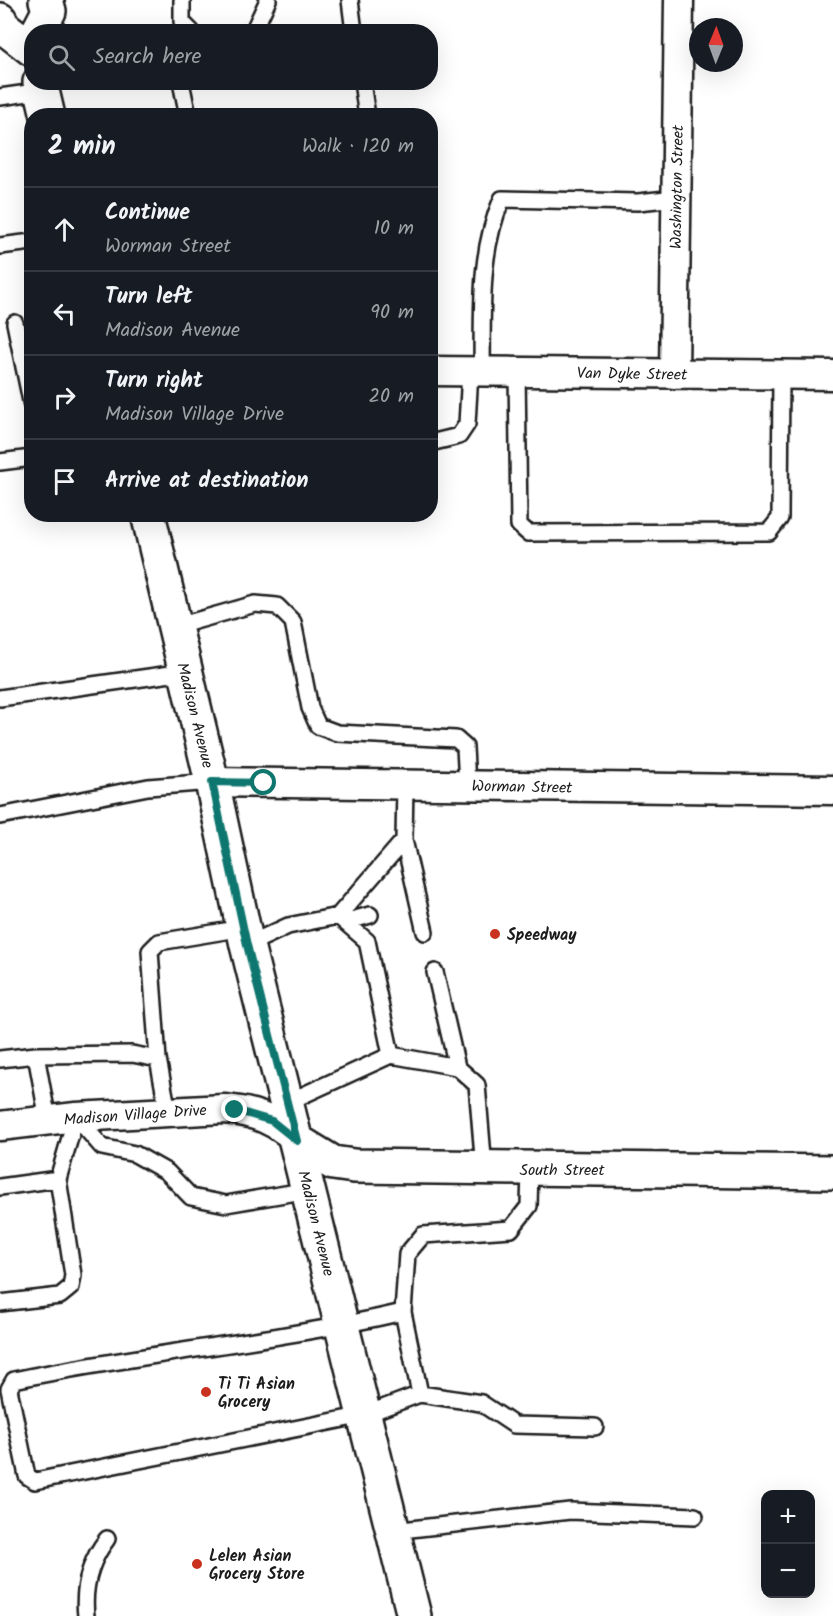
<!DOCTYPE html>
<html lang="en">
<head>
<meta charset="utf-8">
<style>
  :root { --surface:#171b24; --page:#242831; --text:#f1f3f6; --muted:#9ea1a6; --line:#363941 }
  body { margin:0; font-family:Kalam,sans-serif; background:var(--page); color:var(--text) }
  .controls { position:absolute; right:18px; bottom:18px; display:grid; overflow:hidden; border-radius:12px; box-shadow:0 6px 24px #0002 }
  .controls button { width:54px; height:54px; display:grid; place-items:center; padding:0; border:0; border-bottom:2px solid var(--line); background:var(--surface); color:var(--text); font:30px sans-serif }
  .compass { position:absolute; left:689px; top:18px; width:54px; height:54px; border-radius:50%; background:var(--surface); box-shadow:0 6px 24px #0002; rotate:1deg }
  .stop { position:absolute; width:18px; height:18px; margin:-14px; border:4px solid #0f766e; border-radius:50%; background:#fff }
  .stop.end { background:#0f766e; border-color:#fff; box-shadow:0 2px 6px #0008 }
  .list { margin:0; padding:0; list-style:none }
  h2 { display:flex; justify-content:space-between; align-items:center; height:78px; margin:0; padding:0 24px; font-size:26px }
  h2 small { font-size:20px; font-weight:400; color:var(--muted) }
  .list li { display:grid; grid-template-columns:39px 1fr auto; gap:18px; align-items:center; box-sizing:border-box; height:84px; padding:0 24px; border-top:2px solid var(--line) }
  .list b { display:block; font-size:22px; white-space:nowrap }
  .list p { margin:0; font-size:20px; white-space:nowrap; color:var(--muted) }
  .list em { font-size:20px; font-style:normal; color:var(--muted) }
  .icon { flex:none; width:33px; height:33px; fill:none; stroke:currentColor; stroke-width:2; stroke-linecap:round; stroke-linejoin:round }
  .map { position:relative; flex:none; width:833px; height:1616px; overflow:hidden }
  .search { position:absolute; background:var(--surface); box-shadow:0 6px 24px #0002; left:24px; top:24px; width:414px; height:66px; display:flex; align-items:center; gap:15px; box-sizing:border-box; padding:0 21px; border-radius:24px; color:var(--muted); font-size:22px }
  .panel { position:absolute; background:var(--surface); box-shadow:0 6px 24px #0002; left:24px; top:108px; width:414px; height:414px; border-radius:24px }
  .map>svg:first-child { display:block }
  .lines { fill:none; stroke-linecap:round; stroke-linejoin:round }
  .lane-casing { stroke:#1c1c1c; stroke-width:20 }
  .street-casing { stroke:#1c1c1c; stroke-width:33 }
  .secondary-casing { stroke:#1c1c1c; stroke-width:38 }
  .lane { stroke:#fff; stroke-width:15 }
  .street { stroke:#fff; stroke-width:28 }
  .secondary { stroke:#fff; stroke-width:33 }
  .route { stroke:#0f766e; stroke-width:8 }
  .poi-dot { fill:#c8321e; stroke:#fff; stroke-width:2 }
  .labels { text-anchor:middle; stroke-width:6; stroke-linejoin:round; paint-order:stroke }
  .street-label { font-size:16px; fill:#1c1c1c; stroke:#fff }
  .poi-label { font-size:16px; font-weight:bold; fill:#1c1c1c; stroke:#fff; text-anchor:start }
</style>
</head>
<body>
<div class="map">
<svg width="833" height="1616" viewBox="0 0 833 1616">
  <rect width="100%" height="100%" fill="#fff"/>
  <filter id="ink" filterUnits="userSpaceOnUse"><feTurbulence type="fractalNoise" baseFrequency=".0167" numOctaves="2"/><feDisplacementMap in="SourceGraphic" scale="12" xChannelSelector="R" yChannelSelector="G"/><feConvolveMatrix kernelMatrix="1 2 1 2 8 2 1 2 1" color-interpolation-filters="sRGB"/></filter>
  <g filter="url(#ink)">
    <g class="lines">
      <g class="lane-casing">
        <path id="lane" d="M182,0V22L192,32
          M350,0L354,32
          M253,32L268,0
          M181,82L188,116
          M362,82L367,116
          M0,97L42,91
          M0,246L32,242
          M15,323L32,406
          M482,372C483,313 478,254 502,199L638,202L676,198
          M517,372L519,525L528,533L769,532L780,518L781,374
          M430,443L459,436L467,424L470,372
          M0,462L32,458
          M174,627L255,604L277,606L293,622L310,708L318,726L337,733L456,739L465,747L467,785
          M0,698L185,672
          M0,816L148,787L212,782
          M404,840L425,932
          M338,916L404,840L405,784
          M345,922L370,915
          M247,945L288,926L338,916L367,941L391,1055L288,1102
          M435,972L457,1067
          M36,1055L132,1054L158,1059L168,1112
          M391,1055L457,1067L477,1085L484,1169
          M0,1059L36,1055L48,1120
          M158,1059L150,951L159,942L243,928
          M76,1117L102,1147L135,1154L167,1172L191,1197L226,1204L309,1190
          M0,1187L58,1179L76,1117
          M0,1303L60,1296L71,1287L73,1275L58,1179
          M403,1312L420,1394L364,1415L35,1481L27,1476L9,1389L14,1380C143,1353 275,1342 403,1312Z
          M403,1312L407,1254L423,1235L511,1229L529,1206L530,1169
          M420,1394L481,1403L514,1425L595,1427
          M393,1531L570,1511L695,1516
          M86,1616C83,1588 90,1561 107,1539"/>
      </g>
      <g class="street-casing">
        <path id="street" d="M430,371L833,375
          M674,374L679,0
          M212,782L833,790
          M0,1126L76,1117L224,1109C253,1111 277,1120 297,1141"/>
      </g>
      <g class="secondary-casing">
        <path id="secondary" d="M0,20L1,25L32,49
          M38,32L49,11L46,0
          M40,82L48,116
          M148,514L212,782L247,945L414,1616
          M297,1141L333,1163L354,1166L833,1172"/>
      </g>
      <use href="#lane" class="lane"/>
      <use href="#street" class="street"/>
      <use href="#secondary" class="secondary"/>
    </g>
  </g>
  <g class="lines" filter="url(#ink)">
    <path class="route" d="M235,1110L272,1121L297,1141L247,945L212,782L264,783"/>
  </g>
  <g class="poi-dot">
    <circle cx="495" cy="934" r="6"/>
    <circle cx="206" cy="1392" r="6"/>
    <circle cx="197" cy="1564" r="6"/>
  </g>
  <g class="labels">
    <g class="street-label">
      <text transform="translate(676 187) rotate(-89)" y="6">Washington Street</text>
      <text transform="translate(632 373) rotate(1)" y="6">Van Dyke Street</text>
      <text transform="translate(196 715) rotate(76)" y="6">Madison Avenue</text>
      <text transform="translate(522 786) rotate(1)" y="6">Worman Street</text>
      <text transform="translate(135 1114) rotate(-4)" y="6">Madison Village Drive</text>
      <text x="562" y="1175">South Street</text>
      <text transform="translate(317 1223) rotate(76)" y="6">Madison Avenue</text>
    </g>
    <g class="poi-label">
      <text x="507" y="940">Speedway</text>
      <text x="218" y="1389">Ti Ti Asian<tspan x="218" dy="18">Grocery</tspan></text>
      <text x="209" y="1561">Lelen Asian<tspan x="209" dy="18">Grocery Store</tspan></text>
    </g>
  </g>
</svg>
<div class="controls">
<button>+</button>
<button>−</button>
</div>
<svg class="compass" viewBox="-18 -18 36 36"><path d="M0-13l5 13h-10z" fill="#e53935"/><path d="M0 13l5-13h-10z" fill="#9ea1a6"/></svg>
<div class="stop" style="left:264px;top:783px"></div>
<div class="stop end" style="left:235px;top:1110px"></div>
<div class="search"><svg class="icon" aria-label="search" viewBox="0 0 24 24"><circle cx="10" cy="10" r="6"/><path d="M15 15l6 6"/></svg>Search here</div>
<section class="panel">
<h2>2 min<small>Walk · 120 m</small></h2>
<ul class="list">
<li><svg class="icon" aria-label="ahead" viewBox="0 0 24 24"><path d="M12 20V5M6 11l6-6 6 6"/></svg><div><b>Continue</b><p>Worman Street</p></div><em>10 m</em></li>
<li><svg class="icon" aria-label="left" viewBox="0 0 24 24"><path d="M17 20v-9H6M10 6l-5 5 5 5"/></svg><div><b>Turn left</b><p>Madison Avenue</p></div><em>90 m</em></li>
<li><svg class="icon" aria-label="right" viewBox="0 0 24 24"><path d="M7 20v-9h11M14 6l5 5-5 5"/></svg><div><b>Turn right</b><p>Madison Village Drive</p></div><em>20 m</em></li>
<li><svg class="icon" aria-label="arrive" viewBox="0 0 24 24"><path d="M6 21V4h12l-3 4 3 4H6"/></svg><div><b>Arrive at destination</b></div></li>
</ul>
</section>
</div>
</body>
</html>
